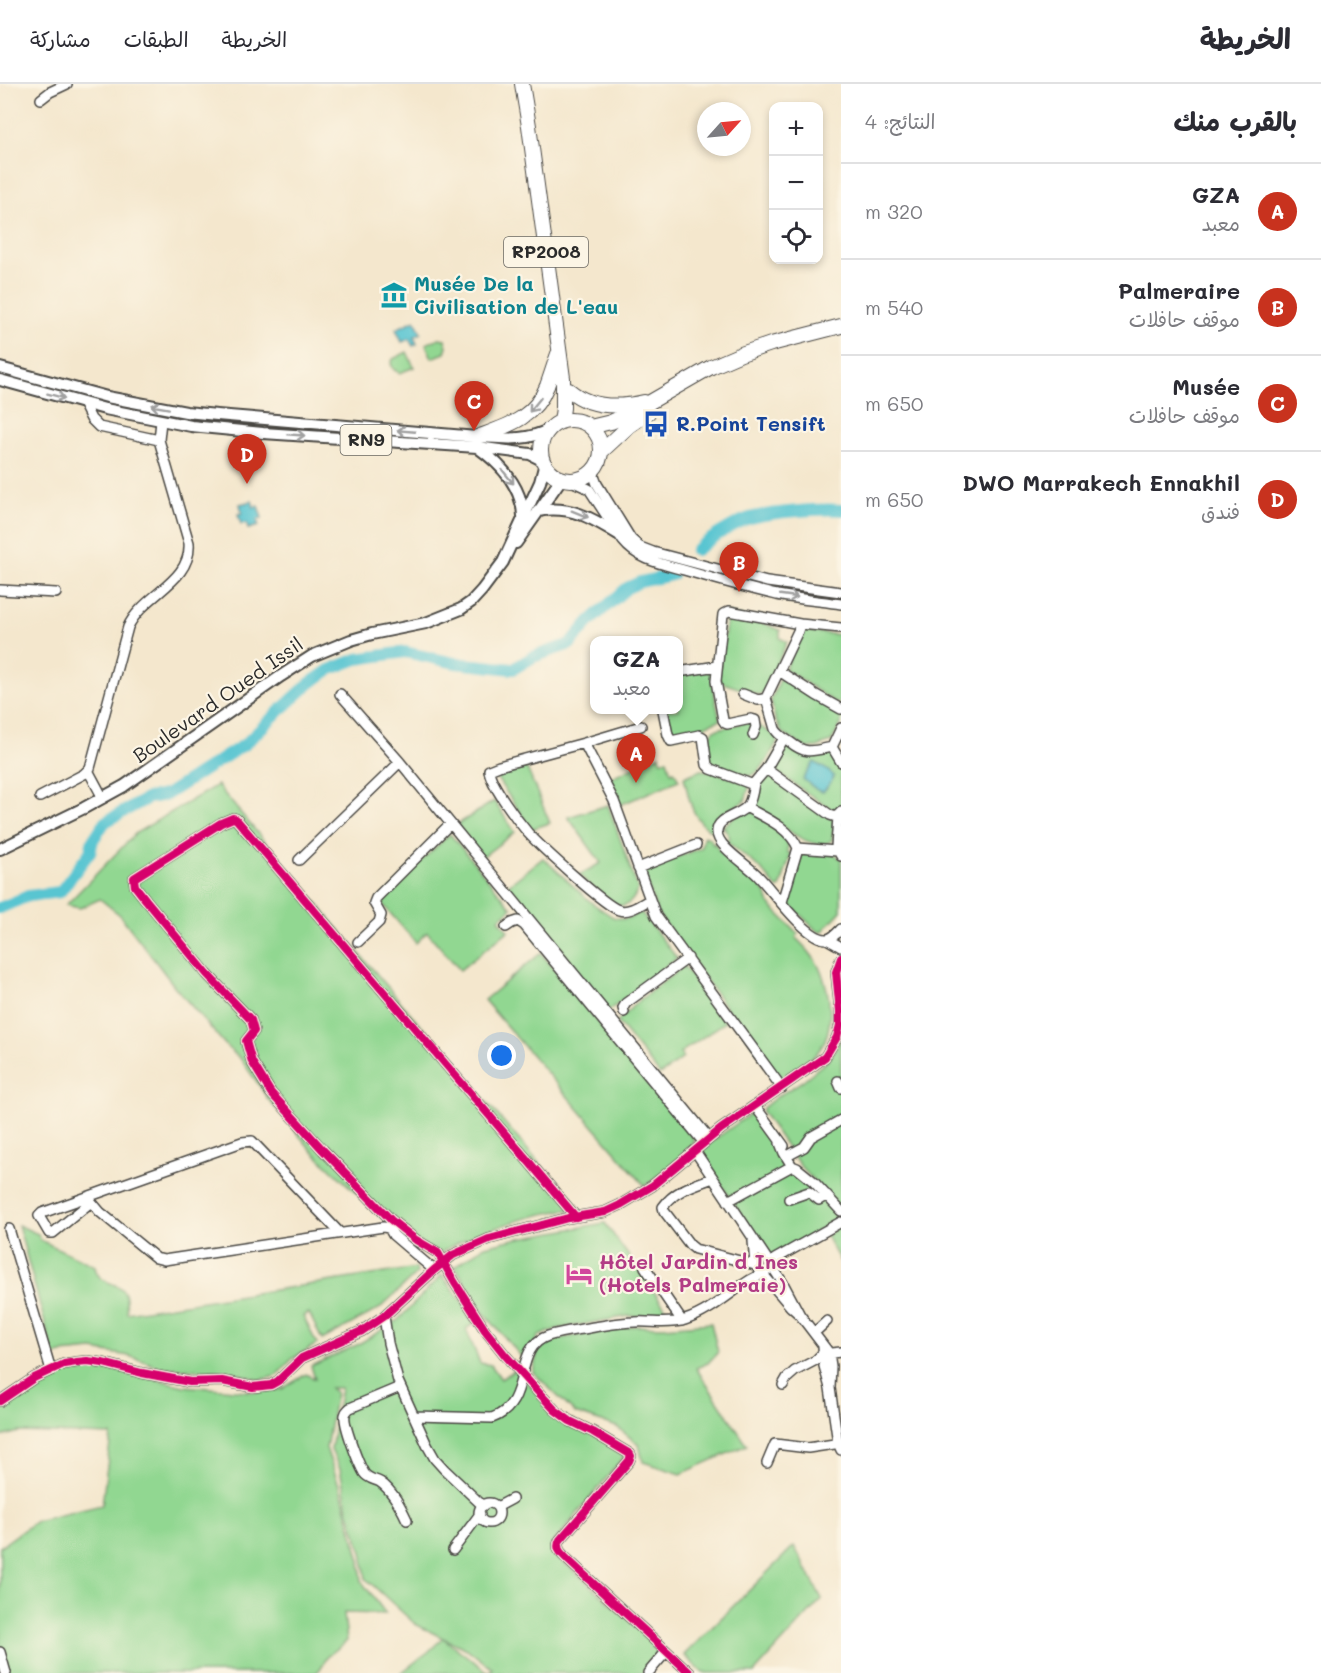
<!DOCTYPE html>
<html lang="ar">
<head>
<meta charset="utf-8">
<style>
  :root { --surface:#fff; --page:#f7f7f7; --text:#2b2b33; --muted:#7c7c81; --line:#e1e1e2; --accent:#c8321e }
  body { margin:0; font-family:Mali,"Playpen Sans Arabic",sans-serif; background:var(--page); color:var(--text); direction:rtl }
  .controls { position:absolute; right:18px; top:18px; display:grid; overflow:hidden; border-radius:12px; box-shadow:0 3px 9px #0003 }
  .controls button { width:54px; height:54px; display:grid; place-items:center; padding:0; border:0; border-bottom:2px solid var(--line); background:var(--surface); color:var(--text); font:30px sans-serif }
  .compass { position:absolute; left:697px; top:18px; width:54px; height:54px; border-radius:50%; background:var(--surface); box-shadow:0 3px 9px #0003; rotate:63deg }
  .you { position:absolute; left:502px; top:972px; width:21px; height:21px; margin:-15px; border:4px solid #fff; border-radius:50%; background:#1a73e8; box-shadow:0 0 0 9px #1a73e833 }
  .badge { display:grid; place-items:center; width:39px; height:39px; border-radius:50%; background:var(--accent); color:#fff; font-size:20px; font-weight:700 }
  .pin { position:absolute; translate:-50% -50px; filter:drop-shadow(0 2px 3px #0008) }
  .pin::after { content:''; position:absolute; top:32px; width:21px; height:18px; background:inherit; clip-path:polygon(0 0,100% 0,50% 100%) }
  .popup { position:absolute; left:590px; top:552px; width:93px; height:78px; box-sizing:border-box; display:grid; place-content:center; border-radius:12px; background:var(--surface); filter:drop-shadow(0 2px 4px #0005); font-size:20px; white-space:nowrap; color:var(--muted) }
  .popup b { font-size:22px; color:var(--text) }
  .popup::after { content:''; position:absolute; left:50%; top:100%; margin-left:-12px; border:12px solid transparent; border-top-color:var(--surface) }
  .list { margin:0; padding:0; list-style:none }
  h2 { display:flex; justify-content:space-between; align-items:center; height:78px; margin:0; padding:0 24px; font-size:26px }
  h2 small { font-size:20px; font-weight:400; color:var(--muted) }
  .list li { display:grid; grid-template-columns:39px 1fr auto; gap:18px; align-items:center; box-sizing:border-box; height:96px; padding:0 24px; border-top:2px solid var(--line) }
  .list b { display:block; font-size:22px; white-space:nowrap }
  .list p { margin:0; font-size:20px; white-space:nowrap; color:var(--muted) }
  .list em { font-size:20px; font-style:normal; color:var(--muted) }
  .icon { flex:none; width:33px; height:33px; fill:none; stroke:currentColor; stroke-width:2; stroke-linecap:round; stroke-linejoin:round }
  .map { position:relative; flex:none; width:841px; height:1589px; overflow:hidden; direction:ltr }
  header { display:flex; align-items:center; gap:36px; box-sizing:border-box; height:84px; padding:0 30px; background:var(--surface); border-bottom:2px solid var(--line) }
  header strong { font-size:28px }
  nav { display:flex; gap:33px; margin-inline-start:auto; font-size:21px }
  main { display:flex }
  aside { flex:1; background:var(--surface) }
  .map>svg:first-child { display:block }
  .green { fill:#91d791; stroke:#5e815e; stroke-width:1.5; fill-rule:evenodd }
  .water { fill:#59c5d1; stroke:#42787e; stroke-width:1.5 }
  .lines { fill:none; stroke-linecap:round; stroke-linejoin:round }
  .river { stroke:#59c5d1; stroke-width:12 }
  .minor-casing { stroke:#494743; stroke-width:12 }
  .major-casing { stroke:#494743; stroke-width:14 }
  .highway-casing { stroke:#494743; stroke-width:16 }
  .minor { stroke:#fff; stroke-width:9 }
  .major { stroke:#fff; stroke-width:10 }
  .highway { stroke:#fff; stroke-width:14 }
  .cycleway-casing { stroke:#fcf5e5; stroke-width:11 }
  .cycleway { stroke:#d6006c; stroke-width:8 }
  .oneway { stroke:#a0a0a0 }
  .labels { text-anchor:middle; stroke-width:4.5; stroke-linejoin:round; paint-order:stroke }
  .shield { fill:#fcf5e5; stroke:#6a6863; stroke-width:1.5 }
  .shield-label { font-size:18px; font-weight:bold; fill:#2b2b2b }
  .culture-label { font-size:20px; font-weight:bold; fill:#0d838f; stroke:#fcf5e5; text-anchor:start }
  .transit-label { font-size:20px; font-weight:bold; fill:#164399; stroke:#fcf5e5; text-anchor:start }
  .street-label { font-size:20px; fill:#2b2b2b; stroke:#fcf5e5 }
  .hotel-label { font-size:20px; font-weight:bold; fill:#b23c85; stroke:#fcf5e5; text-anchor:start }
</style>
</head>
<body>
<header>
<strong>الخريطة</strong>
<nav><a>الخريطة</a><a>الطبقات</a><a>مشاركة</a></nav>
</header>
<main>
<aside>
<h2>بالقرب منك<small>النتائج: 4</small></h2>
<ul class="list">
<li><span class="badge">A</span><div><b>GZA</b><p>معبد</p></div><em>320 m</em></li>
<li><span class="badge">B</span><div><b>Palmeraire</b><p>موقف حافلات</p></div><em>540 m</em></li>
<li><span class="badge">C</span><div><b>Musée</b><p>موقف حافلات</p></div><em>650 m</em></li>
<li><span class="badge">D</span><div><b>DWO Marrakech Ennakhil</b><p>فندق</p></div><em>650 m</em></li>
</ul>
</aside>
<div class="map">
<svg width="841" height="1589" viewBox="0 0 841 1589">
  <rect width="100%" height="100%" fill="#fcf5e5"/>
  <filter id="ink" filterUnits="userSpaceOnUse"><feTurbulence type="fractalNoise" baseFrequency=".0167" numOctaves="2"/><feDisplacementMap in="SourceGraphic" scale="12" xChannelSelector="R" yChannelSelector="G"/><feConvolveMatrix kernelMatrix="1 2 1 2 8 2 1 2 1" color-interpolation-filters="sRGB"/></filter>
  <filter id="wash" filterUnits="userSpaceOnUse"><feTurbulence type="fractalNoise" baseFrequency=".008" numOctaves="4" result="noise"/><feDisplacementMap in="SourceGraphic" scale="24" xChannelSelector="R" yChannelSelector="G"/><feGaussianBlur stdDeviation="1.35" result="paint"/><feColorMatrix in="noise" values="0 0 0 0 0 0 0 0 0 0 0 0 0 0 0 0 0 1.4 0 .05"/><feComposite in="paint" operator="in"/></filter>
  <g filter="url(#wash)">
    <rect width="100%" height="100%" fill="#f4e7cd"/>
    <path class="green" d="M439,254L445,255L447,262L445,269L432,274L426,260Z
      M407,268L414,283L400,289L394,286L391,280L393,275Z
      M728,529L753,535L780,546V554L787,558L764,608L759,611L717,597Z
      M803,547L841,551L840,619H836L785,585Z
      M713,584V604L720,636L706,641L703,646L673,653L666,626H678V590Z
      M781,593L841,628V640L831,658L817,663L806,664L782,649L775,635L771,616Z
      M750,637C760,644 770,647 779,654C772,667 764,688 749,692L714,680L709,675L708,662L710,653L714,646Z
      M783,659L804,669L830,664L841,680V721L835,728L768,682Z
      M660,671L661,676H667L671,688L674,687L679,696L620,721L607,695Z
      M526,682L550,739L531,745L494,690Z
      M701,686L711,687L750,700L745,717L721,732L712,747C691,736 689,713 684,693Z
      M766,688L834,736L832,756C812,773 769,731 752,719L755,701Z
      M217,701L381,895L581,1128C573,1127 565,1125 558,1127C533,1131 450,1155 436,1174L403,1153L314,1069L267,1014L259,1001L240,974L229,965L175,903L120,831L100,815L80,824L66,821L136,749Z
      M494,717L515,748L482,773L455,742Z
      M608,721L638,805C624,843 597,807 579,791L601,779L568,733Z
      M746,723L772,740L789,756L787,768L791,770L780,804H778L775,802L760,784L726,757L730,754L724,743L720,745Z
      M450,750L512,824L499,835L508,847L460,886L427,848L416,859L379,816Z
      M704,752L710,754L713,760L715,759L718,765L740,787L752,790L765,808L771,822L798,850L796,854C805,863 814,872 819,883C830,906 836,943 820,965C811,978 793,988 780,998L658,830L642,786L701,764Z
      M830,767L841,775V827L822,848L817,847L787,818L802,768Z
      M543,774L592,819L613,833L623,835L632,833L641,828L677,874L607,928L506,803Z
      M541,869L694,1055C687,1074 661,1091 645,1102L484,916Z
      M684,882L725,938L680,969L683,974L660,991L617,938L637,918Z
      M841,955V1126L801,1083L762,1028L763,1024L775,1014L801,998L828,976Z
      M753,1028L773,1059L785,1084L803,1097L837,1129L834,1136L826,1142L772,1175L702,1073L701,1067L704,1063Z
      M605,1139L672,1233L629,1232L557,1245L539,1252L525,1277L483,1228L455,1182L485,1162L514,1155Z
      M841,1140V1179L826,1152Z
      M18,1141L38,1150L40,1156L95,1182C97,1202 119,1196 125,1210C127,1216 126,1224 127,1229L416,1184L417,1189L379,1225L322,1256L309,1229L303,1232L317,1260L292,1275L276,1292L260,1296L236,1289L160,1283L129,1272L93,1266L61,1269L54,1272Z
      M442,1191L477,1237L466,1245L480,1279L491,1281L501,1295L517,1285L560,1336H572L626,1370L550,1463L554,1470L663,1565L642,1589H401L428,1568L443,1554L415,1540L366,1495L362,1468L348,1426L340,1385L331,1366L341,1304H330L336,1309L326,1364L342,1410L360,1477L362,1498L386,1530L344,1529L347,1557L328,1572L320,1585L316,1589H0V1463L36,1437L102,1421L111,1351L19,1348L0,1353V1323L51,1290L97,1281L184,1302L260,1308L282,1305L306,1290L315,1295L311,1282L357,1261L397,1237ZM443,1554L467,1565L493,1585L488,1588Z
      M711,1239L718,1268L708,1279L696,1284L747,1361L681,1390L643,1378L639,1361L617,1343L575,1329L533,1288L538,1265L557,1255L634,1242L663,1243Z
      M794,1462L822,1515L754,1589H703L684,1571Z"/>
    <path class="water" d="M415,236L421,249L414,253L417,260L413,262L409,255L402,258L396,245Z
      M252,417L254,423L258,422L262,434L257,436L259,442L248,445L247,439L241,440L238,430L242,429L240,420Z
      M814,678L829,687L834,692L831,698L823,708L817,706L803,695Z"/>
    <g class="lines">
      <path class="river" d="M696,466C711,454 727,444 744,436C760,429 822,424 841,426
        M0,824L28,812L60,808L90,768L93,756L105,738L148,714L166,711L245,660L274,632L310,599L329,586L357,575L405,568L455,579L513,585L533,573L570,560L590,537L627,504L640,498L672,491"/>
    </g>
  </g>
  <g filter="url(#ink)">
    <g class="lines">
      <g class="minor-casing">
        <path id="minor" d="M41,15L50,8L67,0
          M83,319L91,335L99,343L159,356
          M596,381L594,392L597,400L631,455L640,463L653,468L767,498L841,508
          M567,395L589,405L623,457C638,476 662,480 684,486C715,495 746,504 777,511C798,515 820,517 841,520
          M0,506L56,509
          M779,587L816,611L841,625
          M678,588L717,582
          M340,610L400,678L709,1054
          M743,610L758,616L766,614L798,547L800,540L841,544
          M766,614L775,645C778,651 784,654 790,658C806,671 813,667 832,663
          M663,626L668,651L671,657L699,651L703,653L707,681L711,685L751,700L754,699L766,685
          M641,642L584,659L499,682L489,686C490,700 518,737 528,749C539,761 606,823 619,826C629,829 640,821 649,816
          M841,644L832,663L841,678
          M753,651L756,643L755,636L751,635L727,640L725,639L723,636L716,597L723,530L729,527L800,540
          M784,654L766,685L830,731L836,733L841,728
          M584,659L614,717L656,832L782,1004
          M88,686L103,714
          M754,699C753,706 752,715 748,721C741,732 718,732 717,747C716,763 749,781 759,793C773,807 806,855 826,855C832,855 837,849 841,845
          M40,713L84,690L90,684L128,543C143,510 192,498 189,459L159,356L161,337
          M746,723C765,734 789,743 798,764L782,818
          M838,732L836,763L841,772
          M798,764L837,767
          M299,776L400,678
          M638,784L696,761
          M506,843L512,839L518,837L524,841L704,1059
          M827,855L841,863
          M358,858L379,838L381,831L374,819L376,814L450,740
          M624,928L623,924L626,919L688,874
          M838,997L841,1004
          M755,1022L784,1062
          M780,1059L784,1069L792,1082L797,1084L813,1097L841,1127
          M695,1067L783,1199L800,1231
          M791,1070L804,1063L811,1053L841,1036
          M713,1094C694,1101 675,1106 663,1123L664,1127L690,1161L695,1165L755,1181
          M89,1115L100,1128L156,1174L164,1176L383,1143L389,1144L393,1151L434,1186
          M789,1115L809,1108L819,1116L827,1111
          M728,1117L792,1082
          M91,1118L53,1149H49L39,1132L42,1129L242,1058L252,1057L340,1149
          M576,1133L236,735L233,734L221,739L134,794L135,802L146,816L207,890L251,936L254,947L246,957L252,978L271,1009L323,1066L391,1136L416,1156L438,1169L455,1199L485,1246L505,1271L541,1311L555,1326L570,1337L593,1348L630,1370L631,1372L629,1377L560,1456C555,1465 561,1469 568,1476L690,1589
          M9,1145L51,1286
          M753,1157L755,1181L791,1223L800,1231L829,1269L831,1282L830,1304
          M775,1175L841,1138
          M645,1183L682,1237
          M384,1232L388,1259L398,1297L427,1361L435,1375L444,1385L483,1422
          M814,1249L827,1237
          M823,1262L824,1282L830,1304L838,1359L841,1366
          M783,1301L787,1294L795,1287L816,1276L822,1270L841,1268
          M400,1303L350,1324C347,1327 346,1327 345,1331C343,1340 359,1381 364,1389C368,1395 374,1395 380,1398C393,1407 401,1423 407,1436
          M0,1317L34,1294L64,1280L77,1278L87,1277L103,1279L142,1289L190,1298L222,1297L253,1303L271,1301L278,1297L302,1274L362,1247L384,1232L434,1186L453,1171L489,1155L568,1134L605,1128L620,1121L652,1102L721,1045L825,973L837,953L840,941V927L836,888L841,874
          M415,1332L492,1334C534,1319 511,1264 548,1252C563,1247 579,1246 594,1243C607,1241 621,1238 635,1238C652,1237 668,1241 685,1236C707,1229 725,1213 744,1200C759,1189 768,1191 780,1174
          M767,1379L775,1360L808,1364L841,1359
          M479 1429a10 10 0 1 1 20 0a10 10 0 1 1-20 0Z
          M497,1423L512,1415
          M453,1466L480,1430
          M0,1568L6,1589
          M648,1589L666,1568"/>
      </g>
      <g class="major-casing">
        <path id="major" d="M0,284L107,313L186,328L217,331L477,353C501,354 526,358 548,346
          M0,296L105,325L191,342L263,349L477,363L530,370L544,377
          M477,363C501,380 522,402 523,432
          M538,427C570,421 592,434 618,450
          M516,459L562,394
          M0,765L84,724L124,702L281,592L312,572L351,556L372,550L426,539L461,525L471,518L482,506L503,478L540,398L545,379"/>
      </g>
      <g class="highway-casing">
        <path id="highway" d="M522,0L529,42L563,294V324L561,338
          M569,306C590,324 618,324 644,318
          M541 366a30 30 0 1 1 60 0a30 30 0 1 1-60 0Z
          M590,343L611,338L631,329L711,283L741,270L771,260L841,242
          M477,353C507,342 534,335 547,302C551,291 554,281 558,270
          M601,368L629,342L648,329"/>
      </g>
      <use href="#minor" class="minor"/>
      <use href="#major" class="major"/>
      <use href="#highway" class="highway"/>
      <g class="cycleway-casing">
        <path id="cycleway" d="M576,1133L236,735L233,734L221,739L134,794L135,802L146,816L207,890L251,936L254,947L246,957L252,978L271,1009L323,1066L391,1136L416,1156L438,1169L455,1199L485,1246L505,1271L541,1311L555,1326L570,1337L593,1348L630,1370L631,1372L629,1377L560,1456C555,1465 561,1469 568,1476L690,1589
          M0,1317L34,1294L64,1280L77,1278L87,1277L103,1279L142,1289L190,1298L222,1297L253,1303L271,1301L278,1297L302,1274L362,1247L384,1232L434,1186L453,1171L489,1155L568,1134L605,1128L620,1121L652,1102L721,1045L825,973L837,953L840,941V927L836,888L841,874"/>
      </g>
      <use href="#cycleway" class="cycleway"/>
    </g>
    <defs><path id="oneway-shaft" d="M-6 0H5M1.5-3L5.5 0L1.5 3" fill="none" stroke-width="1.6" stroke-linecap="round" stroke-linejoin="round" transform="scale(1.5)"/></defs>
    <g class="oneway">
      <use href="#oneway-shaft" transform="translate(56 312) rotate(15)"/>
      <use href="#oneway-shaft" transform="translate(535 321) rotate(129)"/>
      <use href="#oneway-shaft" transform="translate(160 323) rotate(-170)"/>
      <use href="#oneway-shaft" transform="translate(406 347) rotate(-175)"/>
      <use href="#oneway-shaft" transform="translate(296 351) rotate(4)"/>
      <use href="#oneway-shaft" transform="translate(508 393) rotate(51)"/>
      <use href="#oneway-shaft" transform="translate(580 430) rotate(22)"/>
      <use href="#oneway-shaft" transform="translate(789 512) rotate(8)"/>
    </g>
  </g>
  <defs>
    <g id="museum-bare" transform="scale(2.07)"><path d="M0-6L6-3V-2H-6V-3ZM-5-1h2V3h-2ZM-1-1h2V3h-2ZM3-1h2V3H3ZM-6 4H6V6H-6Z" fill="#0f9aa8" stroke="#fcf5e5" stroke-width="2.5" paint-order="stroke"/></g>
    <g id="bus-bare" transform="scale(2.07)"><path d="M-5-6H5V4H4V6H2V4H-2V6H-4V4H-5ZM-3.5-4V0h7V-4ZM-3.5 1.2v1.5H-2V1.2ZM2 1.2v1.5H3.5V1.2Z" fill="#1a4fb4" stroke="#fcf5e5" stroke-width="2.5" paint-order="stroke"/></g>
    <g id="hotel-bare" transform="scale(2.07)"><path d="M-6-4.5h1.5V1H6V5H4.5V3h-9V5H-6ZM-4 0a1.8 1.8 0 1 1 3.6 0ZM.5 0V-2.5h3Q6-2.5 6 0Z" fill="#d1479c" stroke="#fcf5e5" stroke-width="2.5" paint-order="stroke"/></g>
  </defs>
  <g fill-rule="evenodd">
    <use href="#museum-bare" x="394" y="211"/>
    <use href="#bus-bare" x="656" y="340"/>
    <use href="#hotel-bare" x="579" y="1190"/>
  </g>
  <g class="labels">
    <g class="shield">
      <rect x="504" y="153" width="84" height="30" rx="4.5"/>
      <rect x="340.5" y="341" width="51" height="30" rx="4.5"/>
    </g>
    <g class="shield-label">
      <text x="546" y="174">RP2008</text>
      <text x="366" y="362">RN9</text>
    </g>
    <g class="culture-label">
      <text x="414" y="207">Musée De la<tspan x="414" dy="23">Civilisation de L'eau</tspan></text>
    </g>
    <g class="transit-label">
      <text x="676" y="347">R.Point Tensift</text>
    </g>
    <g class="street-label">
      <text transform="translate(218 616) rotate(-35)" y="7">Boulevard Oued Issil</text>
    </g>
    <g class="hotel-label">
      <text x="599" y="1185">Hôtel Jardin d Ines<tspan x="599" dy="23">(Hotels Palmeraie)</tspan></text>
    </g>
  </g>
</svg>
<div class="controls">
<button>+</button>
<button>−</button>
<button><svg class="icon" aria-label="locate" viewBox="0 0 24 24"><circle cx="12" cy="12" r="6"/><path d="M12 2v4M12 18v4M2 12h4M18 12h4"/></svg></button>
</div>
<svg class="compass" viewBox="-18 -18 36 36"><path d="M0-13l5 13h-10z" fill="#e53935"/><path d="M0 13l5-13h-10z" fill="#7c7c81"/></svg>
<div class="you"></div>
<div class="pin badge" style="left:636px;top:699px">A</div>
<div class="popup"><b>GZA</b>معبد</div>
<div class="pin badge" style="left:739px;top:508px">B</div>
<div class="pin badge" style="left:474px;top:347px">C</div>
<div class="pin badge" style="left:247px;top:400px">D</div>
</div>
</main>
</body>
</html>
